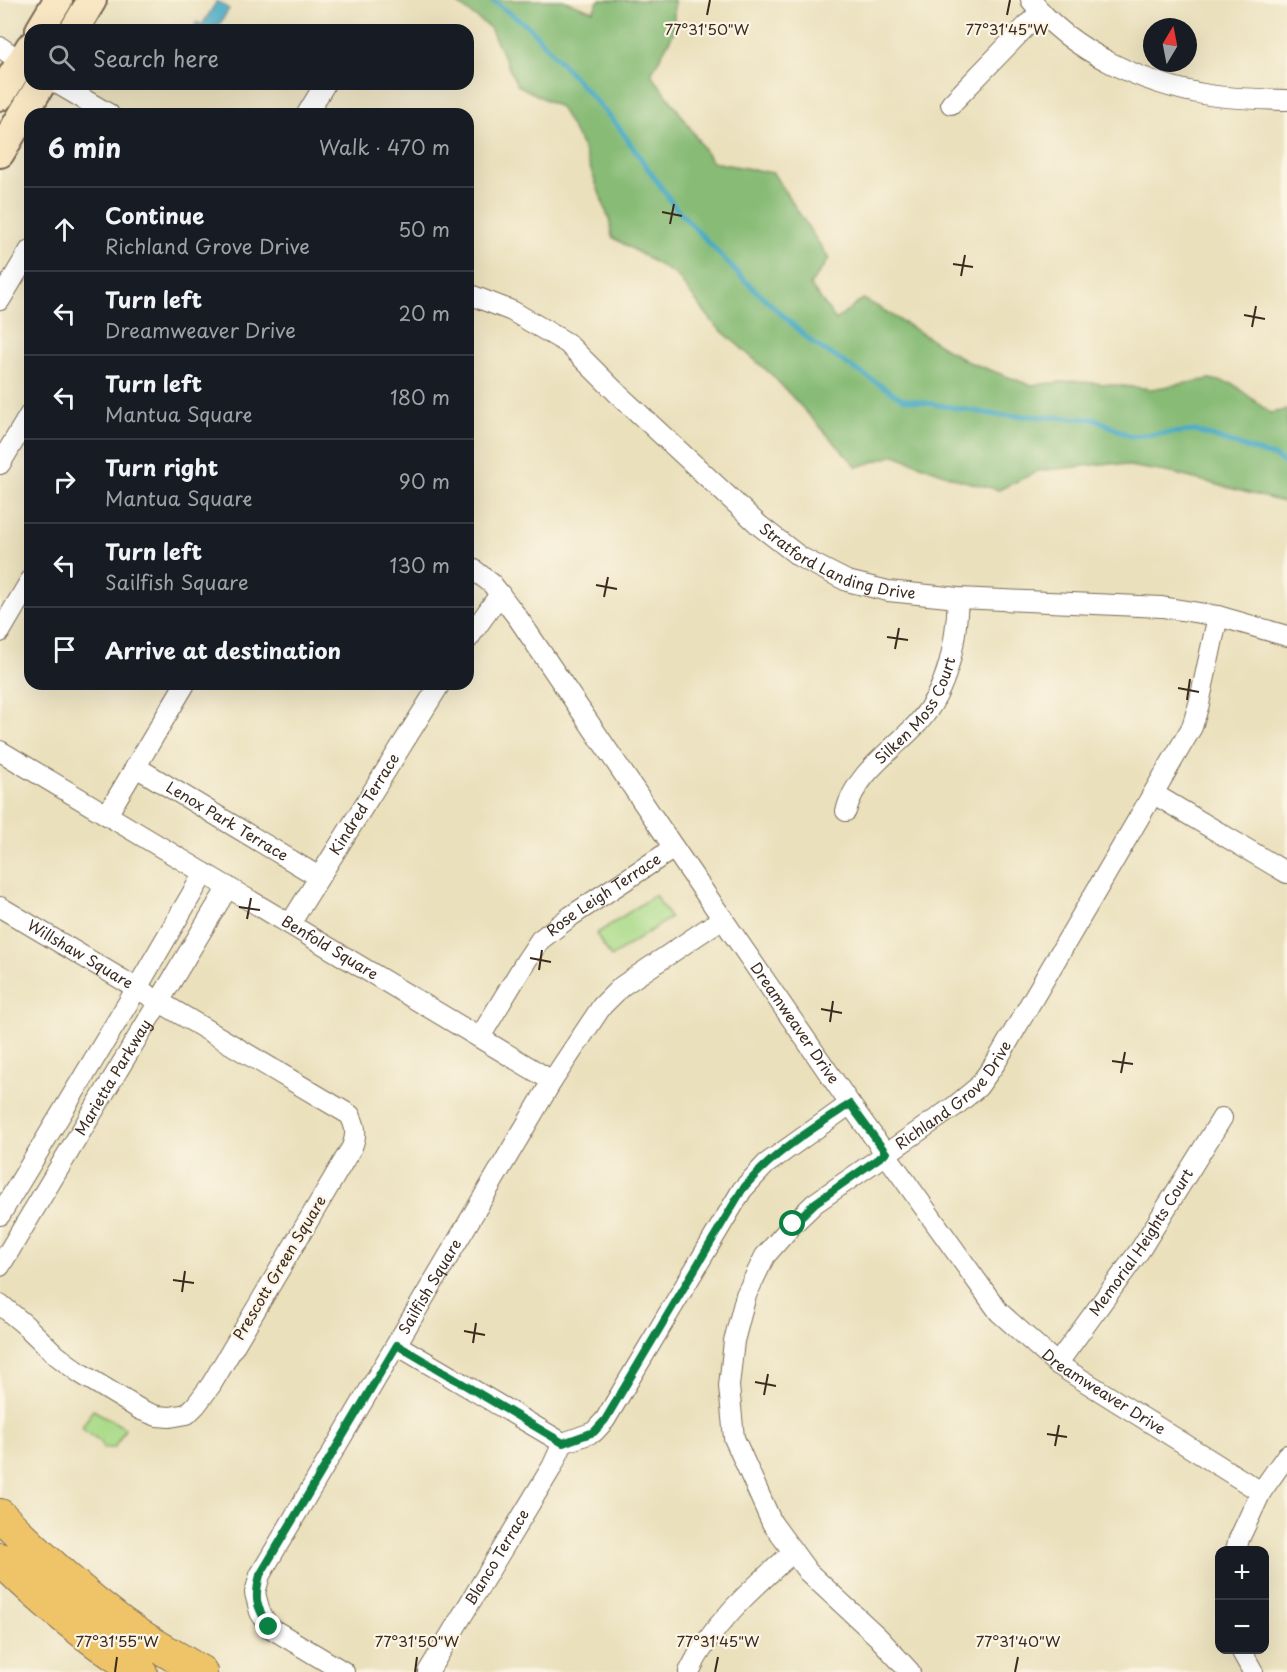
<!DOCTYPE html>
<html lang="en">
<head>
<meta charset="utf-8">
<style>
  :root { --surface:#171b24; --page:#242831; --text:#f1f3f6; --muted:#9ea1a6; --line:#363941 }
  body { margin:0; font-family:"Playpen Sans",sans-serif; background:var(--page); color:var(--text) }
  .controls { position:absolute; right:18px; bottom:18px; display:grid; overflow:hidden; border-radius:12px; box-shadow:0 6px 24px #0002 }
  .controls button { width:54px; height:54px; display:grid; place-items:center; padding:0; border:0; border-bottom:2px solid var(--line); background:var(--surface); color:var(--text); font:30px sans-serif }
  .compass { position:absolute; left:1143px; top:18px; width:54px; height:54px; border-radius:50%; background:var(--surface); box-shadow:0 6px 24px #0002; rotate:10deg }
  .stop { position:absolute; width:18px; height:18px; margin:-14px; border:4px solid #0b8043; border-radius:50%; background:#fff }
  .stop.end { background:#0b8043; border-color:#fff; box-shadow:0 2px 6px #0008 }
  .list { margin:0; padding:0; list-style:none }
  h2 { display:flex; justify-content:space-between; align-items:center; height:78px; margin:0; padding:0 24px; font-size:26px }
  h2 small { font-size:20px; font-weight:400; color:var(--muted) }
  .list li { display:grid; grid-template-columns:39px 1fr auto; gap:18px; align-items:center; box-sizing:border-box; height:84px; padding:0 24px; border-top:2px solid var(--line) }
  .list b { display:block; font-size:22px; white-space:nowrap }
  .list p { margin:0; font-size:20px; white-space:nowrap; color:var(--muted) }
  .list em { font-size:20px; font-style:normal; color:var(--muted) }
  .icon { flex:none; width:33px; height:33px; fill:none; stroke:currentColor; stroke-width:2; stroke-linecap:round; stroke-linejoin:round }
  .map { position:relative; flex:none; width:1287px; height:1672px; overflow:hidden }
  .search { position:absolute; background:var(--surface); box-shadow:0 6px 24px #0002; left:24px; top:24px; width:450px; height:66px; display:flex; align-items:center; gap:15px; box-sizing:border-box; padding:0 21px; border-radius:18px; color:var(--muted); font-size:22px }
  .panel { position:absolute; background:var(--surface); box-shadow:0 6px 24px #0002; left:24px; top:108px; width:450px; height:582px; border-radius:18px }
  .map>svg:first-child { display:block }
  .green { fill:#aadb8a; stroke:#728254; stroke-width:1.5 }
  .forest { fill:#87bb76; stroke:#61724a; stroke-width:1.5 }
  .water { fill:#44a9c4; stroke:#406a71; stroke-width:1.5 }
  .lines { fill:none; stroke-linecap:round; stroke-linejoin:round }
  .stream { stroke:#44a9c4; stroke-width:5 }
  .minor-casing { stroke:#786a55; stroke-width:22 }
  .secondary-casing { stroke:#786a55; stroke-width:32 }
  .primary-casing { stroke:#786a55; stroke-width:34 }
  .minor { stroke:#fff; stroke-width:20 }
  .secondary { stroke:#f9e7c3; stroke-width:28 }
  .primary { stroke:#efc469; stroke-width:32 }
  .route { stroke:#0b8043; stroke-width:8 }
  .ticks { fill:none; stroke:#3b2a1e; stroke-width:2 }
  .labels { text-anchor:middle; stroke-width:4.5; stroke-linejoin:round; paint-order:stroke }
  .street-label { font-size:15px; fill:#3b2a1e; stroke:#fcf5e5 }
  .ticks-label { font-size:15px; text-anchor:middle; fill:#3b2a1e; stroke:#fcf5e5; stroke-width:4.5; stroke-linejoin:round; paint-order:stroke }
</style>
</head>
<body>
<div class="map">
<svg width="1287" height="1672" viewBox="0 0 1287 1672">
  <rect width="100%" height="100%" fill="#fcf5e5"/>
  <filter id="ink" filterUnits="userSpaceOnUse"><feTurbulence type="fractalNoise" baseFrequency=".0167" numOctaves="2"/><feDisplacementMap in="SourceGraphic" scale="12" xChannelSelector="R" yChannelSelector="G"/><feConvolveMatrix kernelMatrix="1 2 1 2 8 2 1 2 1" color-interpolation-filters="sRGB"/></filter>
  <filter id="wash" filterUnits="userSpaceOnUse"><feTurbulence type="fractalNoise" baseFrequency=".008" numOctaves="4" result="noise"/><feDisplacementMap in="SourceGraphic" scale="24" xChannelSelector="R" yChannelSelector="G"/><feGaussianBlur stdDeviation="1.35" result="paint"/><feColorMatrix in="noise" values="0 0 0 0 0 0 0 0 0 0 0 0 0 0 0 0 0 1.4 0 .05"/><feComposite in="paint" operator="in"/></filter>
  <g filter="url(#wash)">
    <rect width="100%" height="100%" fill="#eae0bc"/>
    <path class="green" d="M655,895L670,918L611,957L596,934Z
      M93,1410L125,1428L123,1433L114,1448H104L100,1441L85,1431L82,1427Z"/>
    <path class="forest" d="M453,0H563L593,11L599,0H674V32L651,74L685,120L712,162L773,173L829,259L810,285L836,320L863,299L880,308L966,361L1030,385L1075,381L1152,389L1210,379L1233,384L1270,413L1287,410V503L1172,473L1111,463L1038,471L999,490L960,480L895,455L857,467L772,375L715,325L676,275L612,237L610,222L583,148L560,107L517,85L490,28Z"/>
    <path class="water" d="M217,1L229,9L216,30H199L194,27L197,22L202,25Z"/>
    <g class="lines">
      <path class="stream" d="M492,0L529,27L618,126L675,207L742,278L813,343L903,399L997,415L1096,419L1130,436L1195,431L1275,457L1287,465"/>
    </g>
  </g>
  <g filter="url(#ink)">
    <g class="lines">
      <g class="minor-casing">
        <g id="minor">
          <path d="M1031,0C1071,52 1146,85 1209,95C1235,99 1261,99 1287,100"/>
          <path d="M0,47L30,68"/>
          <path d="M58,84L109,114"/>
          <path d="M951,104L1040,12"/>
          <path d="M307,114L325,84"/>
          <path id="s1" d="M468,294L512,311L567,343L619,395L760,526L800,557L847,581L888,591L958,598L1162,607L1218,616L1287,636"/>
          <path d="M0,300L30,250"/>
          <path d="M0,464L30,414"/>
          <path id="s2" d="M468,565L492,584L518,618L674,848L850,1104L999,1312L1057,1364L1261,1492"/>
          <path d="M0,632L30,581"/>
          <path d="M468,639L500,594"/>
          <path id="s3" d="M0,751L552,1081"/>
          <path id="s4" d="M136,767L319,877"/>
          <path d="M1154,794L1287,873"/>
          <path id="s5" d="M846,811C856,773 892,751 918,723C949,688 956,643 958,598"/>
          <path d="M107,815L185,684"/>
          <path id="s6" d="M0,907L350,1115C356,1127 357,1134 352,1147L211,1385L196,1405L187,1414L170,1417L157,1416L141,1410L80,1373L56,1355L25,1325L0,1304"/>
          <path id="s7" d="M290,924L440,684"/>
          <path id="s8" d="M480,1037L526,961L540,940L571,916L674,848"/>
          <path d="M0,1215L137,988L204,873"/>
          <path id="s9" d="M0,1266L228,887"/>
          <path d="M397,1345L563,1443L594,1432L605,1420L742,1190L766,1164L850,1104"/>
          <path id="s10" d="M1057,1364L1140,1250L1222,1118"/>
          <path d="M1236,1550L1239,1539L1261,1492L1287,1455"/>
          <path d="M1241,1650L1253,1672"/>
          <path id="s11" d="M344,1672L269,1627L260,1612L255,1593L260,1575L552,1081L602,1006L622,986L723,918"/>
          <path id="s12" d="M428,1672L552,1467L563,1443"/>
          <path d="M689,1672C712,1623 754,1587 793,1552"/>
          <path id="s13" d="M910,1672L878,1637L808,1572L772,1523L734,1438L729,1386L734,1341L746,1295L765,1256L793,1224L815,1203L955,1106L978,1087L996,1062L1192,727L1199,704L1218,616"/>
        </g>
      </g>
      <g class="secondary-casing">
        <path id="secondary" d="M40,30L58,0
          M74,30L92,0
          M0,96L30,47
          M0,153L41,84"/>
      </g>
      <g class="primary-casing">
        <path id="primary" d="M0,1515C38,1554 78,1590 122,1623C147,1641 175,1656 201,1672
          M0,1559C43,1602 89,1641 141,1672"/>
      </g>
      <use href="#minor" class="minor"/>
      <use href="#secondary" class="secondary"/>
      <use href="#primary" class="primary"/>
    </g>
  </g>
  <g class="lines" filter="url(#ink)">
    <path class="route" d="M269,1627C256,1606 254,1599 260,1575L397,1345L563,1443L594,1432L605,1420L742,1190C771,1154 812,1129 850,1104L886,1153L815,1203L793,1224"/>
  </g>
  <path class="ticks" d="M707,15L710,0M1007,15L1010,0M662,212L682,216M670,224L674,204M953,264L973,267M961,276L965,255M1244,315L1265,319M1252,327L1256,306M596,585L617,589M604,597L608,577M887,637L908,640M895,649L899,628M1178,688L1199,692M1187,700L1190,679M239,907L260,910M247,919L251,898M530,958L551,962M539,970L542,950M821,1009L842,1013M830,1022L833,1001M1112,1061L1133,1064M1121,1073L1125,1052M173,1280L194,1283M182,1292L185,1271M464,1331L485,1335M473,1343L476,1323M755,1382L776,1386M764,1395L768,1374M1047,1434L1067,1437M1055,1446L1059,1425M115,1672L117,1657M415,1672L417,1657M715,1672L718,1657M1015,1672L1018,1657"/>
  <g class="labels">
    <g class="street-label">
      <text dy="5" stroke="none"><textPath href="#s1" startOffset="464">Stratford Landing Drive</textPath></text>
      <text dy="5" stroke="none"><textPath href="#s5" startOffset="124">Silken Moss Court</textPath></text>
      <text dy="5" stroke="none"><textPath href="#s7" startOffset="141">Kindred Terrace</textPath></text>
      <text dy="5" stroke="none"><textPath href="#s4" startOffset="106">Lenox Park Terrace</textPath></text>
      <text dy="5" stroke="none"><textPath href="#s8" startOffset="192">Rose Leigh Terrace</textPath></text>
      <text dy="5" stroke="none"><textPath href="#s3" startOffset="384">Benfold Square</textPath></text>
      <text dy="5" stroke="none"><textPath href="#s6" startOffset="93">Willshaw Square</textPath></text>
      <text dy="5" stroke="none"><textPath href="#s2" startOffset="564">Dreamweaver Drive</textPath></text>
      <text dy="5" stroke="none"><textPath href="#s9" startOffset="220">Marietta Parkway</textPath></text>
      <text dy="5" stroke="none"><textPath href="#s13" startOffset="735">Richland Grove Drive</textPath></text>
      <text dy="5" stroke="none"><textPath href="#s10" startOffset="148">Memorial Heights Court</textPath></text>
      <text transform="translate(280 1268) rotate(-59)" y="5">Prescott Green Square</text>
      <text dy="5" stroke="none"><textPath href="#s11" startOffset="478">Sailfish Square</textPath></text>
      <text dy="5" stroke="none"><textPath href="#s2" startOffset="1050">Dreamweaver Drive</textPath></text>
      <text dy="5" stroke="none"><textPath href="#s12" startOffset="134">Blanco Terrace</textPath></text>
    </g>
  </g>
  <g class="ticks-label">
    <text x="707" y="35">77°31'50"W</text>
    <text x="1007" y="35">77°31'45"W</text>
    <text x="117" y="1647">77°31'55"W</text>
    <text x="417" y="1647">77°31'50"W</text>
    <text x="718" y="1647">77°31'45"W</text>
    <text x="1018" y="1647">77°31'40"W</text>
  </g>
</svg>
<div class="controls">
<button>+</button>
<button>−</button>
</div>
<svg class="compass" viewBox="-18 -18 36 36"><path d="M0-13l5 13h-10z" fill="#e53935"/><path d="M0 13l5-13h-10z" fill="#9ea1a6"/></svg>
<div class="stop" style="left:793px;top:1224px"></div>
<div class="stop end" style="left:269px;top:1627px"></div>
<div class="search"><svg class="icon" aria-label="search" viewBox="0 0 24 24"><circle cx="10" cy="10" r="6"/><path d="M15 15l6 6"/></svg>Search here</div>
<section class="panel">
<h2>6 min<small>Walk · 470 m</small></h2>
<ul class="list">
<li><svg class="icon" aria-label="ahead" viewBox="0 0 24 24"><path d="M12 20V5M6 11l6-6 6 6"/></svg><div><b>Continue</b><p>Richland Grove Drive</p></div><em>50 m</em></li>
<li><svg class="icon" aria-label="left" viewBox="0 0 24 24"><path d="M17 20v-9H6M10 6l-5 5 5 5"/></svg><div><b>Turn left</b><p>Dreamweaver Drive</p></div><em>20 m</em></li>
<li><svg class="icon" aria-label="left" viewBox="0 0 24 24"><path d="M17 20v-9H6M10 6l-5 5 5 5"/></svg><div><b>Turn left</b><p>Mantua Square</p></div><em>180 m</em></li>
<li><svg class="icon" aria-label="right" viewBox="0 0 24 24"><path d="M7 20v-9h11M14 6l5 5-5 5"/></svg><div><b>Turn right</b><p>Mantua Square</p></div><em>90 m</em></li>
<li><svg class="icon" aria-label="left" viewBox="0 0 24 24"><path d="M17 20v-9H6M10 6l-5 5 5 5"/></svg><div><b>Turn left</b><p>Sailfish Square</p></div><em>130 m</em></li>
<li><svg class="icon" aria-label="arrive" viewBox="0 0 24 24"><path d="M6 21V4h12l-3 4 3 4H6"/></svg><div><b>Arrive at destination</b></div></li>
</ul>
</section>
</div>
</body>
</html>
